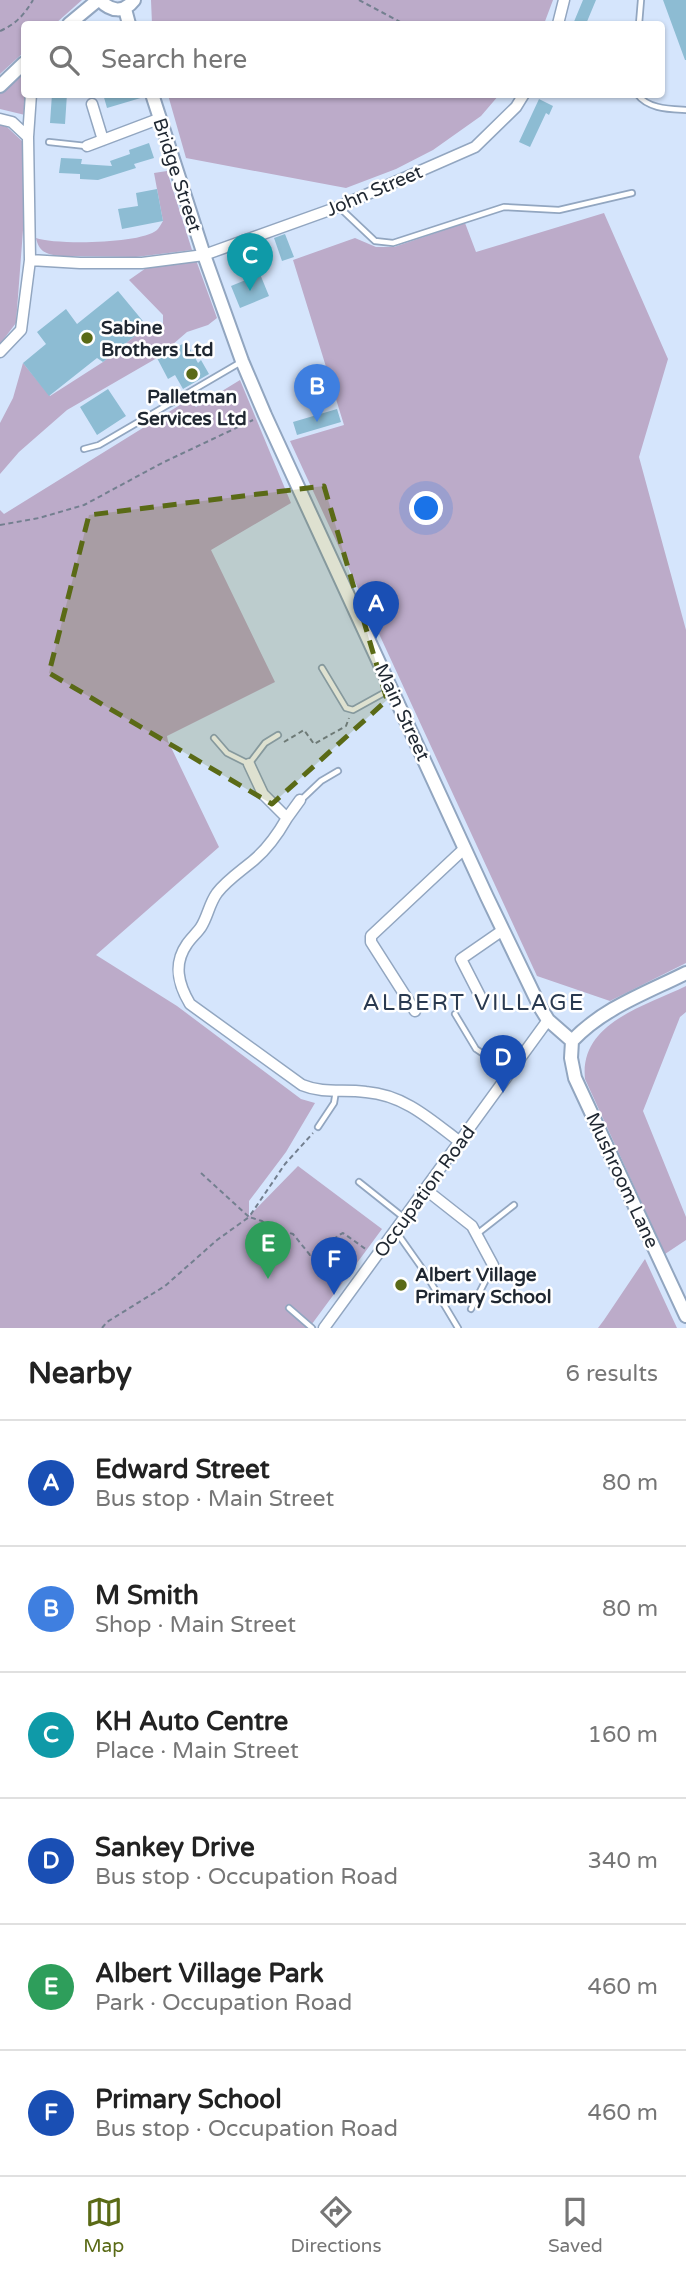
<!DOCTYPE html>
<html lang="en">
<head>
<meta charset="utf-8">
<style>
  :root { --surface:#fff; --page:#f6f6f6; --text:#222; --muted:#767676; --line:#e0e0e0; --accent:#5a6a16 }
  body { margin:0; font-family:"Varela Round",sans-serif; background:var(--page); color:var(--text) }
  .you { position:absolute; left:427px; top:509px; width:24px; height:24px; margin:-18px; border:5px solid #fff; border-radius:50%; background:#1a73e8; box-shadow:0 0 0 10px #1a73e833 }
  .badge { display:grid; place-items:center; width:46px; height:46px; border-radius:50%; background:var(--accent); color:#fff; font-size:23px; font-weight:700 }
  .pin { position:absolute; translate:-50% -58px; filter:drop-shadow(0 2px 4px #0008) }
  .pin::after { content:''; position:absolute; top:37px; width:24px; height:21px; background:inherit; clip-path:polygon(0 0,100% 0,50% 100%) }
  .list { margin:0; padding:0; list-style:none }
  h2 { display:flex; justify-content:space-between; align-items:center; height:91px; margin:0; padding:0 28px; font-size:30px }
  h2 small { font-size:23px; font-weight:400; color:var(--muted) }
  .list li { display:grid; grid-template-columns:46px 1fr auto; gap:21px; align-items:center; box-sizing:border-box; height:126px; padding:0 28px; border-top:2px solid var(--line) }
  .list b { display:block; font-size:26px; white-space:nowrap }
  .list p { margin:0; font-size:23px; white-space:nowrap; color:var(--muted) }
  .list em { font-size:23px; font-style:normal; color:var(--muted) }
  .icon { flex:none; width:38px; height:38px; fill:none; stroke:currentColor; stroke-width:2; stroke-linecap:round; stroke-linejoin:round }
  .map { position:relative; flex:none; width:686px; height:1328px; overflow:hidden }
  .search { position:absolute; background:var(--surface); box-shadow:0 2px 5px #0004; left:21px; right:21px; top:21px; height:77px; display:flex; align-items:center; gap:18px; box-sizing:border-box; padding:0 24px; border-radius:7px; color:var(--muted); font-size:26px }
  .sheet { height:847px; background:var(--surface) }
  nav { display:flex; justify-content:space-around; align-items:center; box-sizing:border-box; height:98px; border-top:2px solid var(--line); background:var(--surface); font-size:19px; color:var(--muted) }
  nav a { display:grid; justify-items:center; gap:4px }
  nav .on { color:var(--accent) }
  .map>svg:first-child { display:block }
  .green { fill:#bcabc9 }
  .building { fill:#8dbcd3 }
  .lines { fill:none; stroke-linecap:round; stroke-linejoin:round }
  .service-casing { stroke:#92a6c0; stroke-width:8 }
  .minor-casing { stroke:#92a6c0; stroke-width:13 }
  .tertiary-casing { stroke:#92a6c0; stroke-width:16 }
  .path { stroke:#737f8f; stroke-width:2; stroke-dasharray:5 3.5; stroke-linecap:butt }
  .service { stroke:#fff; stroke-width:4.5 }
  .minor { stroke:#fff; stroke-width:10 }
  .tertiary { stroke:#fff; stroke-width:12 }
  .marked { fill:#5a6a16; fill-opacity:0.2; stroke:#5a6a16; stroke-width:5; stroke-dasharray:14 9; stroke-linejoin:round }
  .poi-dot { fill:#5a6a16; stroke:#fff; stroke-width:2.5 }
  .labels { text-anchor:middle; stroke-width:5; stroke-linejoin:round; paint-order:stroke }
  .street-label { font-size:19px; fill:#1f2731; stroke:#fff }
  .poi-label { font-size:19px; font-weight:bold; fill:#1f2731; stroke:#fff; text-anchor:start }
  .quarter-label { font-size:23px; letter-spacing:2px; fill:#2a3a50; stroke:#fff }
</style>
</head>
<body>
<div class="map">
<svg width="686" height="1328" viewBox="0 0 686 1328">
  <rect width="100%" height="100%" fill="#d5e5fc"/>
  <path class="green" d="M0,0H82L55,24H24V52L0,74Z
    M151,0H553L544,24H152Z
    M22,73L24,76V94L27,95L25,115L0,109V93Z
    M168,95V94L499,95L481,116L433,150L396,169L346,188L186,158Z
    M0,125L7,127L22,141L24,217L16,323L0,344Z
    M167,171L192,250L136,257L59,256C46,254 39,252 36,238C55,245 141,244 157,230C159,228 161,224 163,221L154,173Z
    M604,213L668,359L639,457L686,630V963L610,1001L537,976L290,441L344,425L293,260L355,238L376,247H394L465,223L476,252Z
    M196,260L217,318L208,325L187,332L157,358L67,410L19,452L0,474V423L13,398L23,363L50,396L103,362L147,326L163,325V315L129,280L149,266Z
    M240,380L291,503L211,550L275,682L167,736L168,741L219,847L96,955L177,1006L301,1099L315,1103L286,1152L249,1201V1216L298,1166L382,1229L309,1328H0V510L4,514L188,400L196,407Z
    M686,986V1012L680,1017L643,1111L686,1217V1240L665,1254L585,1079C579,1023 645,1006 686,986Z
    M645,1259L677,1328H598L604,1320Z"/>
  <path class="building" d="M583,0H596L586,24H573Z
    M663,0H686V60H685Z
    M52,94H67L65,124L50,123Z
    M103,94H143L144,97L107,108Z
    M539,99L553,106L549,115L546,113L530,147L519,142Z
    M149,143L154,158L134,164L136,168L98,180L80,179V174L59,173L61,158L82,159L81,164L112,166L110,161L130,154L129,150Z
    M157,189L163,221L122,229L118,209L138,206L136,193Z
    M285,234L294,257L282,261L274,238Z
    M260,274L269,296L240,308L231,286Z
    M118,291L147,326L103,362L97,358L49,396L23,363L46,344L37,332L66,309L77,324Z
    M186,342L198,363L201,360L209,374L183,389L175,375L168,379L157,358Z
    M108,389L126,416L97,435L80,407Z
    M337,409L341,422L297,435L293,422Z"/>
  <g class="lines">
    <g class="service-casing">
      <path id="service" d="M639,24L641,0
        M637,94C648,109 669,109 686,110
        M49,142L86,146
        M339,207L375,241L393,243L504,207L559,210L632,193
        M84,449L99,445L241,362
        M322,668L346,708L353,710L391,689
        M214,738L227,753L249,764L265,743L278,735
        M301,800L321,781L338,771
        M455,1014L476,1049L510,1072
        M318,1127L334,1103L336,1091
        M359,1182L403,1217
        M395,1230L424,1271L458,1328
        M477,1234L514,1205
        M289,1308L312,1328
        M471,1309L493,1266"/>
    </g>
    <g class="minor-casing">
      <path id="minor" d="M558,24L564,0
        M92,104L103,140
        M0,119L12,122L28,137
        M87,146L161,118
        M30,260L80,263H142L204,255L338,207L475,147L516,107L524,94
        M0,352L21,330L30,260L28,137L31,94
        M249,764L263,794L287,818C279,832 267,849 254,860C241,871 227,880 217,893C209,904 208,916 201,927C197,933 191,938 187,944C173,964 178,984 190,1004L302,1085C324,1094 342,1089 366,1092C404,1095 430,1119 460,1142
        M287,818L300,800
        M482,1000L461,959L503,930
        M415,1011L371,942V936L465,848
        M425,1189L472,1226L493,1265
        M324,1328L548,1020"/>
    </g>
    <g class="tertiary-casing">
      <path id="tertiary" d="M100,0C111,12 124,13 134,0
        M125,9L129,24
        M69,24L98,0
        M0,86L24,63
        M152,94L204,255L242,361L265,415L487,897L540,1007L548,1020L572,1041
        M572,1041L571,1058L575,1078L686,1316
        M572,1041C603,1008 646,993 686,973"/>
    </g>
    <path class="path" d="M359,0L404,24
      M0,31C16,24 24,15 33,0
      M0,525L39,518L84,505L162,463L253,420
      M284,742L304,730L314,744L346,726L349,718
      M201,1173L249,1217L285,1164L313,1133
      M102,1328L107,1322L165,1286L217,1240L249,1217L262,1221L270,1227L293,1234L310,1255L325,1244L333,1243L337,1236L343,1233L367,1250"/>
    <use href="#service" class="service"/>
    <use href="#minor" class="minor"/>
    <use href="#tertiary" class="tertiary"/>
  </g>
  <path class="marked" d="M324,486L387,700L272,804L49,673L89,515Z"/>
  <g class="poi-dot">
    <circle cx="87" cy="338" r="7"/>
    <circle cx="192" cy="374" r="7"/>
    <circle cx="401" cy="1285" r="7"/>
  </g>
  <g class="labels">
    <g class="street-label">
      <text transform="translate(178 175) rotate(72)" y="7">Bridge Street</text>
      <text transform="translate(374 190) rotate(-23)" y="7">John Street</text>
      <text transform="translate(403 712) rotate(65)" y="7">Main Street</text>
      <text transform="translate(623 1180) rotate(65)" y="7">Mushroom Lane</text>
      <text transform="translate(424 1191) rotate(-54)" y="7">Occupation Road</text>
    </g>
    <g class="poi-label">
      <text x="101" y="334">Sabine<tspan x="101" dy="22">Brothers Ltd</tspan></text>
      <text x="192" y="403" text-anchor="middle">Palletman<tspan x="192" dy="22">Services Ltd</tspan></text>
      <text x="415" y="1281">Albert Village<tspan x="415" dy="22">Primary School</tspan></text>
    </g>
    <g class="quarter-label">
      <text x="474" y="1010">ALBERT VILLAGE</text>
    </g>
  </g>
</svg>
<div class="you"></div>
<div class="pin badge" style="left:376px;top:639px;background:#1a4fb4">A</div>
<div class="pin badge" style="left:317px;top:422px;background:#3f7fe0">B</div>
<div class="pin badge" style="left:250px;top:291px;background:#0f9aa8">C</div>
<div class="pin badge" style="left:503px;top:1093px;background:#1a4fb4">D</div>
<div class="pin badge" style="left:268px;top:1279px;background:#2e9e5b">E</div>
<div class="pin badge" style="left:334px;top:1295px;background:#1a4fb4">F</div>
<div class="search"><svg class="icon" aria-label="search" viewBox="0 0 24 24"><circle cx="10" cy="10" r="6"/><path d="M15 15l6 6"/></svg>Search here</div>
</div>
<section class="sheet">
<h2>Nearby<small>6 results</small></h2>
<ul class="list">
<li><span class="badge" style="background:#1a4fb4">A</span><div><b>Edward Street</b><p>Bus stop · Main Street</p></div><em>80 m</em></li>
<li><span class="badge" style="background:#3f7fe0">B</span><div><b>M Smith</b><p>Shop · Main Street</p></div><em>80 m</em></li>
<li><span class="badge" style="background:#0f9aa8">C</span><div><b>KH Auto Centre</b><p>Place · Main Street</p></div><em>160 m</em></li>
<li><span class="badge" style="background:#1a4fb4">D</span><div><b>Sankey Drive</b><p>Bus stop · Occupation Road</p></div><em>340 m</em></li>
<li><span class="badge" style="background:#2e9e5b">E</span><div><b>Albert Village Park</b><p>Park · Occupation Road</p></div><em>460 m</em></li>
<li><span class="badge" style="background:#1a4fb4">F</span><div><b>Primary School</b><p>Bus stop · Occupation Road</p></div><em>460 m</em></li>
</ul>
</section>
<nav>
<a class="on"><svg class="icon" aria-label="map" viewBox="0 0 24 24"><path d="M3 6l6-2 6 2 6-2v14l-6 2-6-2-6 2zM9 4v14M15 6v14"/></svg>Map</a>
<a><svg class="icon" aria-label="directions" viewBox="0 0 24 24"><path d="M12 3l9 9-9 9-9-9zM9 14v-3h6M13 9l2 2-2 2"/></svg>Directions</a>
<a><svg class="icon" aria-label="saved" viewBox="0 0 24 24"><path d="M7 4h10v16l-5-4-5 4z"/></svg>Saved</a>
</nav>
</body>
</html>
